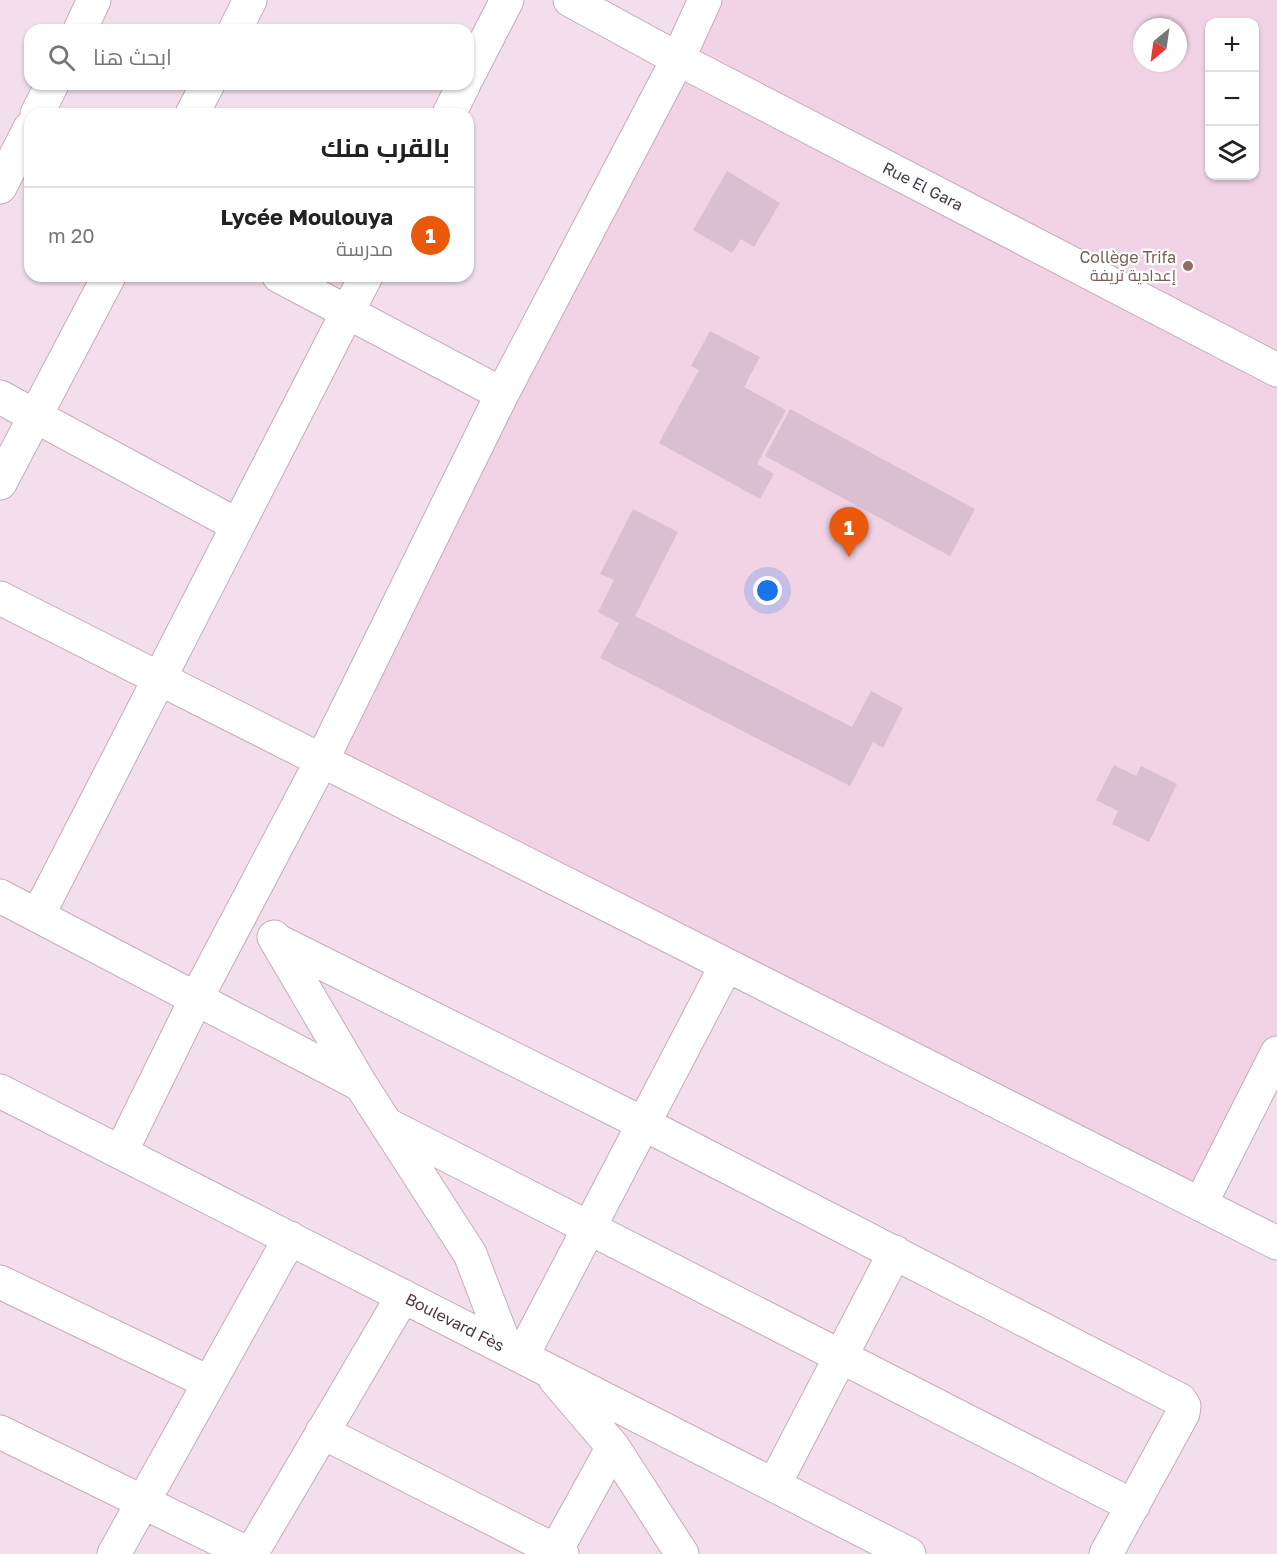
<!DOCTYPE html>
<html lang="ar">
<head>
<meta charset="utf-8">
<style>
  :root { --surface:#fff; --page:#f2f2f2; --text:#222; --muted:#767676; --line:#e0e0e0; --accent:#ea580c }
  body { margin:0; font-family:"Golos Text",Cairo,sans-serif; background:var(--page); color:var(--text); direction:rtl }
  .controls { position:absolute; right:18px; top:18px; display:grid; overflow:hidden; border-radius:12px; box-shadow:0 2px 4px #0004 }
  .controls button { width:54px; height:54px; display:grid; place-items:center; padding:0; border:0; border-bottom:2px solid var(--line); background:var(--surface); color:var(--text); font:30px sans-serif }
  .compass { position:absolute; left:1133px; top:18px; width:54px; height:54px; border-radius:50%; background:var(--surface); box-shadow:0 2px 4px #0004; rotate:209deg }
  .you { position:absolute; left:768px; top:591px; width:21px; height:21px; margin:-15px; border:4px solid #fff; border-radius:50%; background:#1a73e8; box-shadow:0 0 0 9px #1a73e833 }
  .badge { display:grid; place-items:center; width:39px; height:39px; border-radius:50%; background:var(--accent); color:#fff; font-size:20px; font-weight:700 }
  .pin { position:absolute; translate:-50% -50px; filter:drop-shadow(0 2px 3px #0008) }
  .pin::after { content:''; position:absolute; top:32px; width:21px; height:18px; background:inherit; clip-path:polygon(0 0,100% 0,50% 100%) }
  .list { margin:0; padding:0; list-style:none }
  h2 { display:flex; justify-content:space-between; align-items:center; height:78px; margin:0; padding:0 24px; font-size:26px }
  h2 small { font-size:20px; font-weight:400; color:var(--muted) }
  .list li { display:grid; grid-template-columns:39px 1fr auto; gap:18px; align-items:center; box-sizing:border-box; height:96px; padding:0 24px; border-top:2px solid var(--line) }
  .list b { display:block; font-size:22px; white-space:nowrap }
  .list p { margin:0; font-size:20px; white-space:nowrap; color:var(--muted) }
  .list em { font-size:20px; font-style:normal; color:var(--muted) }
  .icon { flex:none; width:33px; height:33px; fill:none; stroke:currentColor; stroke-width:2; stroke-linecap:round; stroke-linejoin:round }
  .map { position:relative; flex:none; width:1277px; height:1554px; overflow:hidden; direction:ltr }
  .search { position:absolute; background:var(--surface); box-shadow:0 2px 4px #0004; left:24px; top:24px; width:450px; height:66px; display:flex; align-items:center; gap:15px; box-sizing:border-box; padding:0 21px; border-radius:18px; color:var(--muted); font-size:22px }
  .panel { position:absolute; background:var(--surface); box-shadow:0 2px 4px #0004; left:24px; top:108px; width:450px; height:174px; border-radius:18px; direction:rtl }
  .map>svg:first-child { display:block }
  .residential { fill:#f2dfeb; fill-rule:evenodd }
  .education { fill:#f1d3e5; fill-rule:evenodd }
  .building { fill:#dabed1 }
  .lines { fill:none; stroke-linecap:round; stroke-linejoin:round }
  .minor-casing { stroke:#c4acbc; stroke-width:35 }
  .minor { stroke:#fff; stroke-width:33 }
  .education-dot { fill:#8d6e63; stroke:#fff; stroke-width:2 }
  .labels { text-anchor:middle; stroke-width:4.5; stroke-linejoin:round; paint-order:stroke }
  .street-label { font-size:16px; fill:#4c3746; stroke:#fff }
  .education-label { font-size:16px; fill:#785e54; stroke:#fff; text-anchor:end }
</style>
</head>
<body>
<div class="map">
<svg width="1277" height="1554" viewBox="0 0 1277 1554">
  <rect width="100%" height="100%" fill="#f7ebf2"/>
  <path class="residential" d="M0,0H1277V1554H0ZM1210,22H1254V176H1210ZM1142,27H1178V63H1142ZM30,30H468V84H30ZM30,114H468V276H30Z"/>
  <path class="education" d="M708,0H1277V1037L1192,1205L319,759ZM1210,22H1254V176H1210ZM1142,27H1178V63H1142Z"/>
  <path class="building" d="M727,171L780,203L754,247L741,239L732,253L693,230Z
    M710,331L760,357L744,387L786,410L757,464L774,474L760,499L659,443L699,370L691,366Z
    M790,409L975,509L950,556L765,456Z
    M633,509L678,532L635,616L852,727L871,691L903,708L883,748L873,742L850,786L600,658L619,623L598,612L614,580L600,574Z
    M1114,765L1136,776L1141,766L1177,784L1149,842L1112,824L1118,811L1096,800Z"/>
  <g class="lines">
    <g class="minor-casing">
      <path id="minor" d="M570,0L678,59L1277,370
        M80,30L94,0
        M235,30L250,0
        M468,76L507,0
        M37,114L52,84
        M192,114L208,84
        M449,114L464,84
        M0,187L30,128
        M279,276L502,394
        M0,397L237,525
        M0,483L109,276
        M0,598L1277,1243
        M0,896L361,1085
        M38,915L366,276
        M274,937L361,1085L470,1254L506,1348
        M276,940L644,1124L1180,1400L1184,1406L1183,1413L1106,1554
        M0,1091L909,1554
        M388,1125L1133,1506
        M121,1152L197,997L321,762L502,394L678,59L705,0
        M1201,1203L1277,1053
        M0,1282L208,1382
        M522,1356L726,966
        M555,1379L613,1447L682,1554
        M0,1432L249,1554
        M322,1432L562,1554
        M774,1485L895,1252
        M114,1554L290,1238
        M251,1554L403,1296
        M554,1554L613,1447"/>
    </g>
    <use href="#minor" class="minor"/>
  </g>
  <circle class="education-dot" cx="1188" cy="266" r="6"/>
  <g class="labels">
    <g class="street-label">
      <text transform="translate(923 186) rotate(27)" y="6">Rue El Gara</text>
      <text transform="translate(455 1322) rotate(27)" y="6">Boulevard Fès</text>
    </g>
    <g class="education-label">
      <text x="1176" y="263">Collège Trifa<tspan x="1176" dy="18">إعدادية تريفة</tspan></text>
    </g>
  </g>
</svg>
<div class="controls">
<button>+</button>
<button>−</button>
<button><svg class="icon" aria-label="layers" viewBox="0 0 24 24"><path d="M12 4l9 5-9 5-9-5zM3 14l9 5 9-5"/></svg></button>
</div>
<svg class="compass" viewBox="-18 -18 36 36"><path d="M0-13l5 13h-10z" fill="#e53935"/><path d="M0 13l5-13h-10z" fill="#767676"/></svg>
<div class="you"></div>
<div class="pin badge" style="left:849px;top:557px">1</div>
<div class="search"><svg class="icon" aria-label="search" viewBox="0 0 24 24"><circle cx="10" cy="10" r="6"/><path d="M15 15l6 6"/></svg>ابحث هنا</div>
<section class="panel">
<h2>بالقرب منك<small></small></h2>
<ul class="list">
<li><span class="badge">1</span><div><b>Lycée Moulouya</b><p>مدرسة</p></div><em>20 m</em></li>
</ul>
</section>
</div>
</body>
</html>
